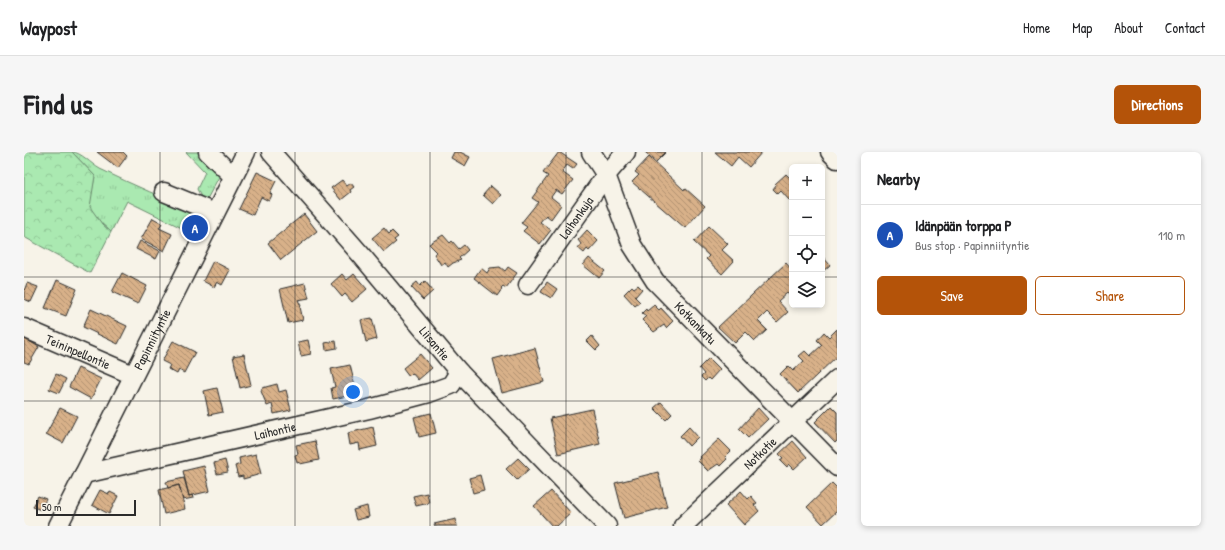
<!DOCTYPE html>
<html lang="en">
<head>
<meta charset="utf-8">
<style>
  :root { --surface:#fff; --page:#f6f6f6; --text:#202124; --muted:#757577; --line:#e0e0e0; --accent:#b45309 }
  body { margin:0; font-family:"Patrick Hand",sans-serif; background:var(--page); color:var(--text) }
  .controls { position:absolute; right:12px; top:12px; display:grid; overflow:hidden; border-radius:6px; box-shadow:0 2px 6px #0003 }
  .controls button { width:36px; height:36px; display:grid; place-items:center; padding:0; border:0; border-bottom:1px solid var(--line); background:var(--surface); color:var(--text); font:20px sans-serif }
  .scale { position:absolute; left:12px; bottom:10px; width:100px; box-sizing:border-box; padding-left:4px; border:2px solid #2b2b2b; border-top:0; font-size:11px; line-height:14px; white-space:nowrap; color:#2b2b2b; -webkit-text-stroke:3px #f7f3e8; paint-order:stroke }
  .you { position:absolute; left:329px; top:240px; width:14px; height:14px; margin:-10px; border:3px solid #fff; border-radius:50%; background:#1a73e8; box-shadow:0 0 0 6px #1a73e833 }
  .badge { display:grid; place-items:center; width:26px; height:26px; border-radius:50%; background:var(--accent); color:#fff; font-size:13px; font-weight:700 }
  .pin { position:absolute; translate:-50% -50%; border:2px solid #fff; box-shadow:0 1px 4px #0006 }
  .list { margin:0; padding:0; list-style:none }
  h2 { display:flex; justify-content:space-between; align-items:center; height:52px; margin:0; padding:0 16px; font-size:17px }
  h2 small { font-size:13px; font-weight:400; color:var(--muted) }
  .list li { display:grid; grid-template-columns:26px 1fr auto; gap:12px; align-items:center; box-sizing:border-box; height:60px; padding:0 16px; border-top:1px solid var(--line) }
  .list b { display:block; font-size:15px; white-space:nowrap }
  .list p { margin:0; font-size:13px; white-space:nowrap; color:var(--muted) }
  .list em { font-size:13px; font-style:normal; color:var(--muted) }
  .actions { display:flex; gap:8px; padding:12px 16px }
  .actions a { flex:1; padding:9px 0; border:1px solid var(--accent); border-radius:6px; text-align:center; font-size:14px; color:var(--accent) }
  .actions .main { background:var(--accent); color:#fff }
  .icon { flex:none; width:22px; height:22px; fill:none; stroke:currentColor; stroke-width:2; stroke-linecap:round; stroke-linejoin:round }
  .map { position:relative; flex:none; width:813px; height:374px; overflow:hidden; border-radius:6px }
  header { display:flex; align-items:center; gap:24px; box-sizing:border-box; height:56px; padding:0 20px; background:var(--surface); border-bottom:1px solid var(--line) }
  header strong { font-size:19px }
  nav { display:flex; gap:22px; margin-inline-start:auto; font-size:14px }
  .intro { display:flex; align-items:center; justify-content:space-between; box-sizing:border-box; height:96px; padding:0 24px }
  h1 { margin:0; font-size:28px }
  .button { padding:10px 18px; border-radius:6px; background:var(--accent); color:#fff; font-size:14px; font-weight:700 }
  main { display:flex; gap:24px; padding:0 24px }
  aside { flex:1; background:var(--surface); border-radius:6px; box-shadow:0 2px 6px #0003 }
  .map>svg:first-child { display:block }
  .grass { fill:url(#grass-tufts); stroke:#6a8a6e }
  .forest { fill:url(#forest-crowns); stroke:#6a8a6e }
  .building { fill:url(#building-back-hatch); stroke:#2b2b2b }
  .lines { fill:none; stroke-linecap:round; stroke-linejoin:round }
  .minor-casing { stroke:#2b2b2b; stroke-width:21 }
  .minor { stroke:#f7f3e8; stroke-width:18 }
  .grid { fill:none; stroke:#2b2b2b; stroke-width:1; stroke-opacity:0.55 }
  .labels { text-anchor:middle; stroke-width:3; stroke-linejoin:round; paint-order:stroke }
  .street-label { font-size:13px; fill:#2b2b2b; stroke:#f7f3e8 }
</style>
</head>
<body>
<header>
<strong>Waypost</strong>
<nav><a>Home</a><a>Map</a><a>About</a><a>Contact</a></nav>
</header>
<div class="intro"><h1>Find us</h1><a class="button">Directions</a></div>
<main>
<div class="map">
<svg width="813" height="374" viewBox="0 0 813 374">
  <defs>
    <pattern id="grass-tufts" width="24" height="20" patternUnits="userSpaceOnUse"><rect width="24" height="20" fill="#aae9b1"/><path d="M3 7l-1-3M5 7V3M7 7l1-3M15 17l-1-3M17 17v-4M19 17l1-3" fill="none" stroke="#92c898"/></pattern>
    <pattern id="forest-crowns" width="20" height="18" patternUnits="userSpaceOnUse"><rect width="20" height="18" fill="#aae9b1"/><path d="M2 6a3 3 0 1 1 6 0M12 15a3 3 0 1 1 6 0" fill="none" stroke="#92c898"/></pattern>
    <pattern id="building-back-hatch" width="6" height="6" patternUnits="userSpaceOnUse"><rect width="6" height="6" fill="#d8b189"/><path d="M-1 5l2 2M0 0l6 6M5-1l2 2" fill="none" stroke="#af9070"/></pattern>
  </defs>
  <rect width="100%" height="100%" fill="#f7f3e8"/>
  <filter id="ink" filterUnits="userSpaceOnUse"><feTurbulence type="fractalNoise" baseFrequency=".025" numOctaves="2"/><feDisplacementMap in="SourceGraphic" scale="8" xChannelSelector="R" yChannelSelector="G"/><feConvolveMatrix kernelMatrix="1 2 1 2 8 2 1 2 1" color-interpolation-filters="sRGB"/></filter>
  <g filter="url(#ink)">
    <path class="grass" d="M48,0C57,0 67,12 76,17C109,33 142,47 175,61L166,80L103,49L87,80L78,72L65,55L71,24Z
      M162,0H177L198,19L182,49H179L173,37L181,20Z"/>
    <path class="forest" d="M0,0H48L71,24L66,55L78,72L87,80L66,121L0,85Z"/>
    <path class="building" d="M73,0H99L103,4L94,16Z
      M430,0H436L446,5L441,14L427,6Z
      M535,0L553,12L549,17L543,13L538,20L549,28L538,42L532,38L527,45L537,53L527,67L522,63L516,70L527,78L516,92L499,79L503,75L497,71L514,50L508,46L524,24L519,21Z
      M621,0H642L632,10Z
      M691,0H738L725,15L714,5L707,14Z
      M625,5L660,38L661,36L681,54L661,76L608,30L615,23L611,20Z
      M233,20L252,29L246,41L248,43L245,49L237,45L229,63L215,57Z
      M762,22L768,28V46L765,48L757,39L754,42L749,37L752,33L751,32Z
      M318,28L323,34L327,31L330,35L326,38L327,40L317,48L307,36Z
      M467,34L477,43L469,52L459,43Z
      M280,62L293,79L257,108L244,91Z
      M129,66L138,71L135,76L148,82L140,99L117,87Z
      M685,74L704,92L698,98L710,109L698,122L682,107L685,104L670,90Z
      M360,76L365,82L368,79L374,85L370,88L372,90L360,100L348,86Z
      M563,78L574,89L565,99L563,97L560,101L554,96L557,92L554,88Z
      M419,83L426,91L428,89L435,97L440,93L444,98L435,106L437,108L429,111L424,115L421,110L417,113L410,102L413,100L405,92Z
      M116,89L136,99L132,107L112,97Z
      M799,105L806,113L798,120V106Z
      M565,106L581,119L575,126L559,113Z
      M189,109L206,118L198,133L193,130L190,135L179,129Z
      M762,111L768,118V146L763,141L754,149L764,160L753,170L743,160L734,169L743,178L731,189L722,180L711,191L694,175Z
      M476,115L481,119L484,115L493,121L482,136L479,134L477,136L478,137L473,144L450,126L457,116L463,121L466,116Z
      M98,121L123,134L114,152L88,140Z
      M318,122L323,128L330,122L343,137L328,150L321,142L318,145L307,132Z
      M33,128L53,137L42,164L21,156Z
      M401,129L409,139L399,148L387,135L393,130L396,134Z
      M523,130L533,137L527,146L517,140Z
      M3,131L14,135L7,150L0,147V139Z
      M281,131L285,146L274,148L277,154L276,155L279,168L264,171L256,137Z
      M614,133L618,137L611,145L616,150L611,154L600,142L608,134L610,136Z
      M630,153L635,158L637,156L649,169L642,176L640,173L630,180L618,168L622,164L618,161L622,157L623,159Z
      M67,157L103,174L94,192L59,175Z
      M348,166L353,187L342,190L337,168Z
      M813,177V204L774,241L756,222L764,214L769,219L780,209L775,204L781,199L786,204L798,193L793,188L800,180L805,185Z
      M568,184L576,194L572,198L563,189Z
      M0,186L15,195L5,212L0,210Z
      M284,188L287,202L277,204L274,190Z
      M149,189L171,200L160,221L155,218L153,222L144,217L146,213L138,209Z
      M312,189L313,196L302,198L301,191Z
      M511,196L520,230L478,241L469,207Z
      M220,202L227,233L216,236L209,204Z
      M396,202L408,216L394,228L388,221L385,224L379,216Z
      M685,206L696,217L686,228L684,226L681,229L677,225L680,222L675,216Z
      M326,213L333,242L309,247L307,236L311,235L307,217Z
      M54,216L77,227L67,247L45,235Z
      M32,222L42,227L35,241L25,237Z
      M253,232L255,240L262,238L267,258L250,262L248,252L243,254L237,239L238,236Z
      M193,236L199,260L185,263L180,239Z
      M637,250L648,262L642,268L630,256Z
      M807,254L813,260V289L811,291L791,270Z
      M36,256L53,264L39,291L22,282Z
      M734,256L744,267L724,286L715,277Z
      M568,257L576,292L534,302L526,266Z
      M407,261L412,281L395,285L390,265Z
      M349,275L353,294L336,298L335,291L326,293L324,281Z
      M665,275L674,285L665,294L656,284Z
      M695,287L707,299L701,305L703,307L696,314L694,312L684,319L674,309L677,306L676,305Z
      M291,289L295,308L276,312V310L273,311L271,303L274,302L272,293Z
      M769,289L783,305L770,317L765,312L763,315L756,308L759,306L755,302Z
      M232,302L237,322L219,327V324L214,325L211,314L216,312L215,306Z
      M494,306L505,317L493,328L482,317Z
      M201,308L204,320L193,322L190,311Z
      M180,314L186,339L165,344L159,319Z
      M634,320L643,355L600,366L591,331Z
      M456,323L460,338L449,341L445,326Z
      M160,326L165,344L168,343L169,346L159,348L155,333L144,336L142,330Z
      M808,331L813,336V359L799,372L783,355Z
      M155,333L161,357L140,362L135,338Z
      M76,338L85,342L86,340L94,344L85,362L68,353Z
      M527,339L547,361L533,374H528L510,354Z
      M717,339L724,347L727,344L733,351L730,353L735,359L720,373L702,353Z
      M403,341L405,351L392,354L389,344Z
      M14,344L22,347L17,358L9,355Z
      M343,354L345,365L332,368L329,358Z
      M432,367L433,374H411L410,372Z"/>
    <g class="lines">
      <g class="minor-casing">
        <g id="minor">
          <path d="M184,0L209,24"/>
          <path id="s1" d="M247,0L338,104L435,220L583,374"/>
          <path id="s2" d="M567,0L582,23L608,93L631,129L813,315"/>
          <path d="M806,0L813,7"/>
          <path d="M140,40L191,61"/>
          <path id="s3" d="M504,133L582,23L602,0"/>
          <path id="s4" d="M0,176L109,223"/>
          <path id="s5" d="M60,322L345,257L405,241L427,233L435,220"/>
          <path id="s6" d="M34,374L222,0"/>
          <path id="s7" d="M659,374L813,227"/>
        </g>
      </g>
      <use href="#minor" class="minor"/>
    </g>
  </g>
  <path class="grid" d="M136,0V374M271,0V374M406,0V374M542,0V374M678,0V374M0,125H768M798,125H813M0,249H813"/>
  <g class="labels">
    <g class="street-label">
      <text dy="5" stroke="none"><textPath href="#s3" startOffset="83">Laihonkuja</textPath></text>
      <text dy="5" stroke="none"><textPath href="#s2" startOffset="203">Kotkankatu</textPath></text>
      <text dy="5" stroke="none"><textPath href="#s6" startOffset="209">Papinniityntie</textPath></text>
      <text dy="5" stroke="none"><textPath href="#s1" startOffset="252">Liisantie</textPath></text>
      <text dy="5" stroke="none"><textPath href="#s4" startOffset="59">Teininpellontie</textPath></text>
      <text dy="5" stroke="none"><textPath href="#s5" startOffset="196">Laihontie</textPath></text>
      <text dy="5" stroke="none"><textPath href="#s7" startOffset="106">Notkotie</textPath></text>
    </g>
  </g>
</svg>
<div class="controls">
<button>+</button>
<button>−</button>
<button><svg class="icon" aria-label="locate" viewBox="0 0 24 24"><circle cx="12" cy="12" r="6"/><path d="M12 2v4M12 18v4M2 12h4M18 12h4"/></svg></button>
<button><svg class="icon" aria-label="layers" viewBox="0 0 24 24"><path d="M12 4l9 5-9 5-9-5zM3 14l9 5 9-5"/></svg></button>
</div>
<div class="scale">50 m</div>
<div class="you"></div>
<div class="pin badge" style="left:171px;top:76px;background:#1a4fb4">A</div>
</div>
<aside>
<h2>Nearby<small></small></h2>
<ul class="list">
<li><span class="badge" style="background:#1a4fb4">A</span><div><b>Idänpään torppa P</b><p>Bus stop · Papinniityntie</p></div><em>110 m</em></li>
</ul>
<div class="actions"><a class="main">Save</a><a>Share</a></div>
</aside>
</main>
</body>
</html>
